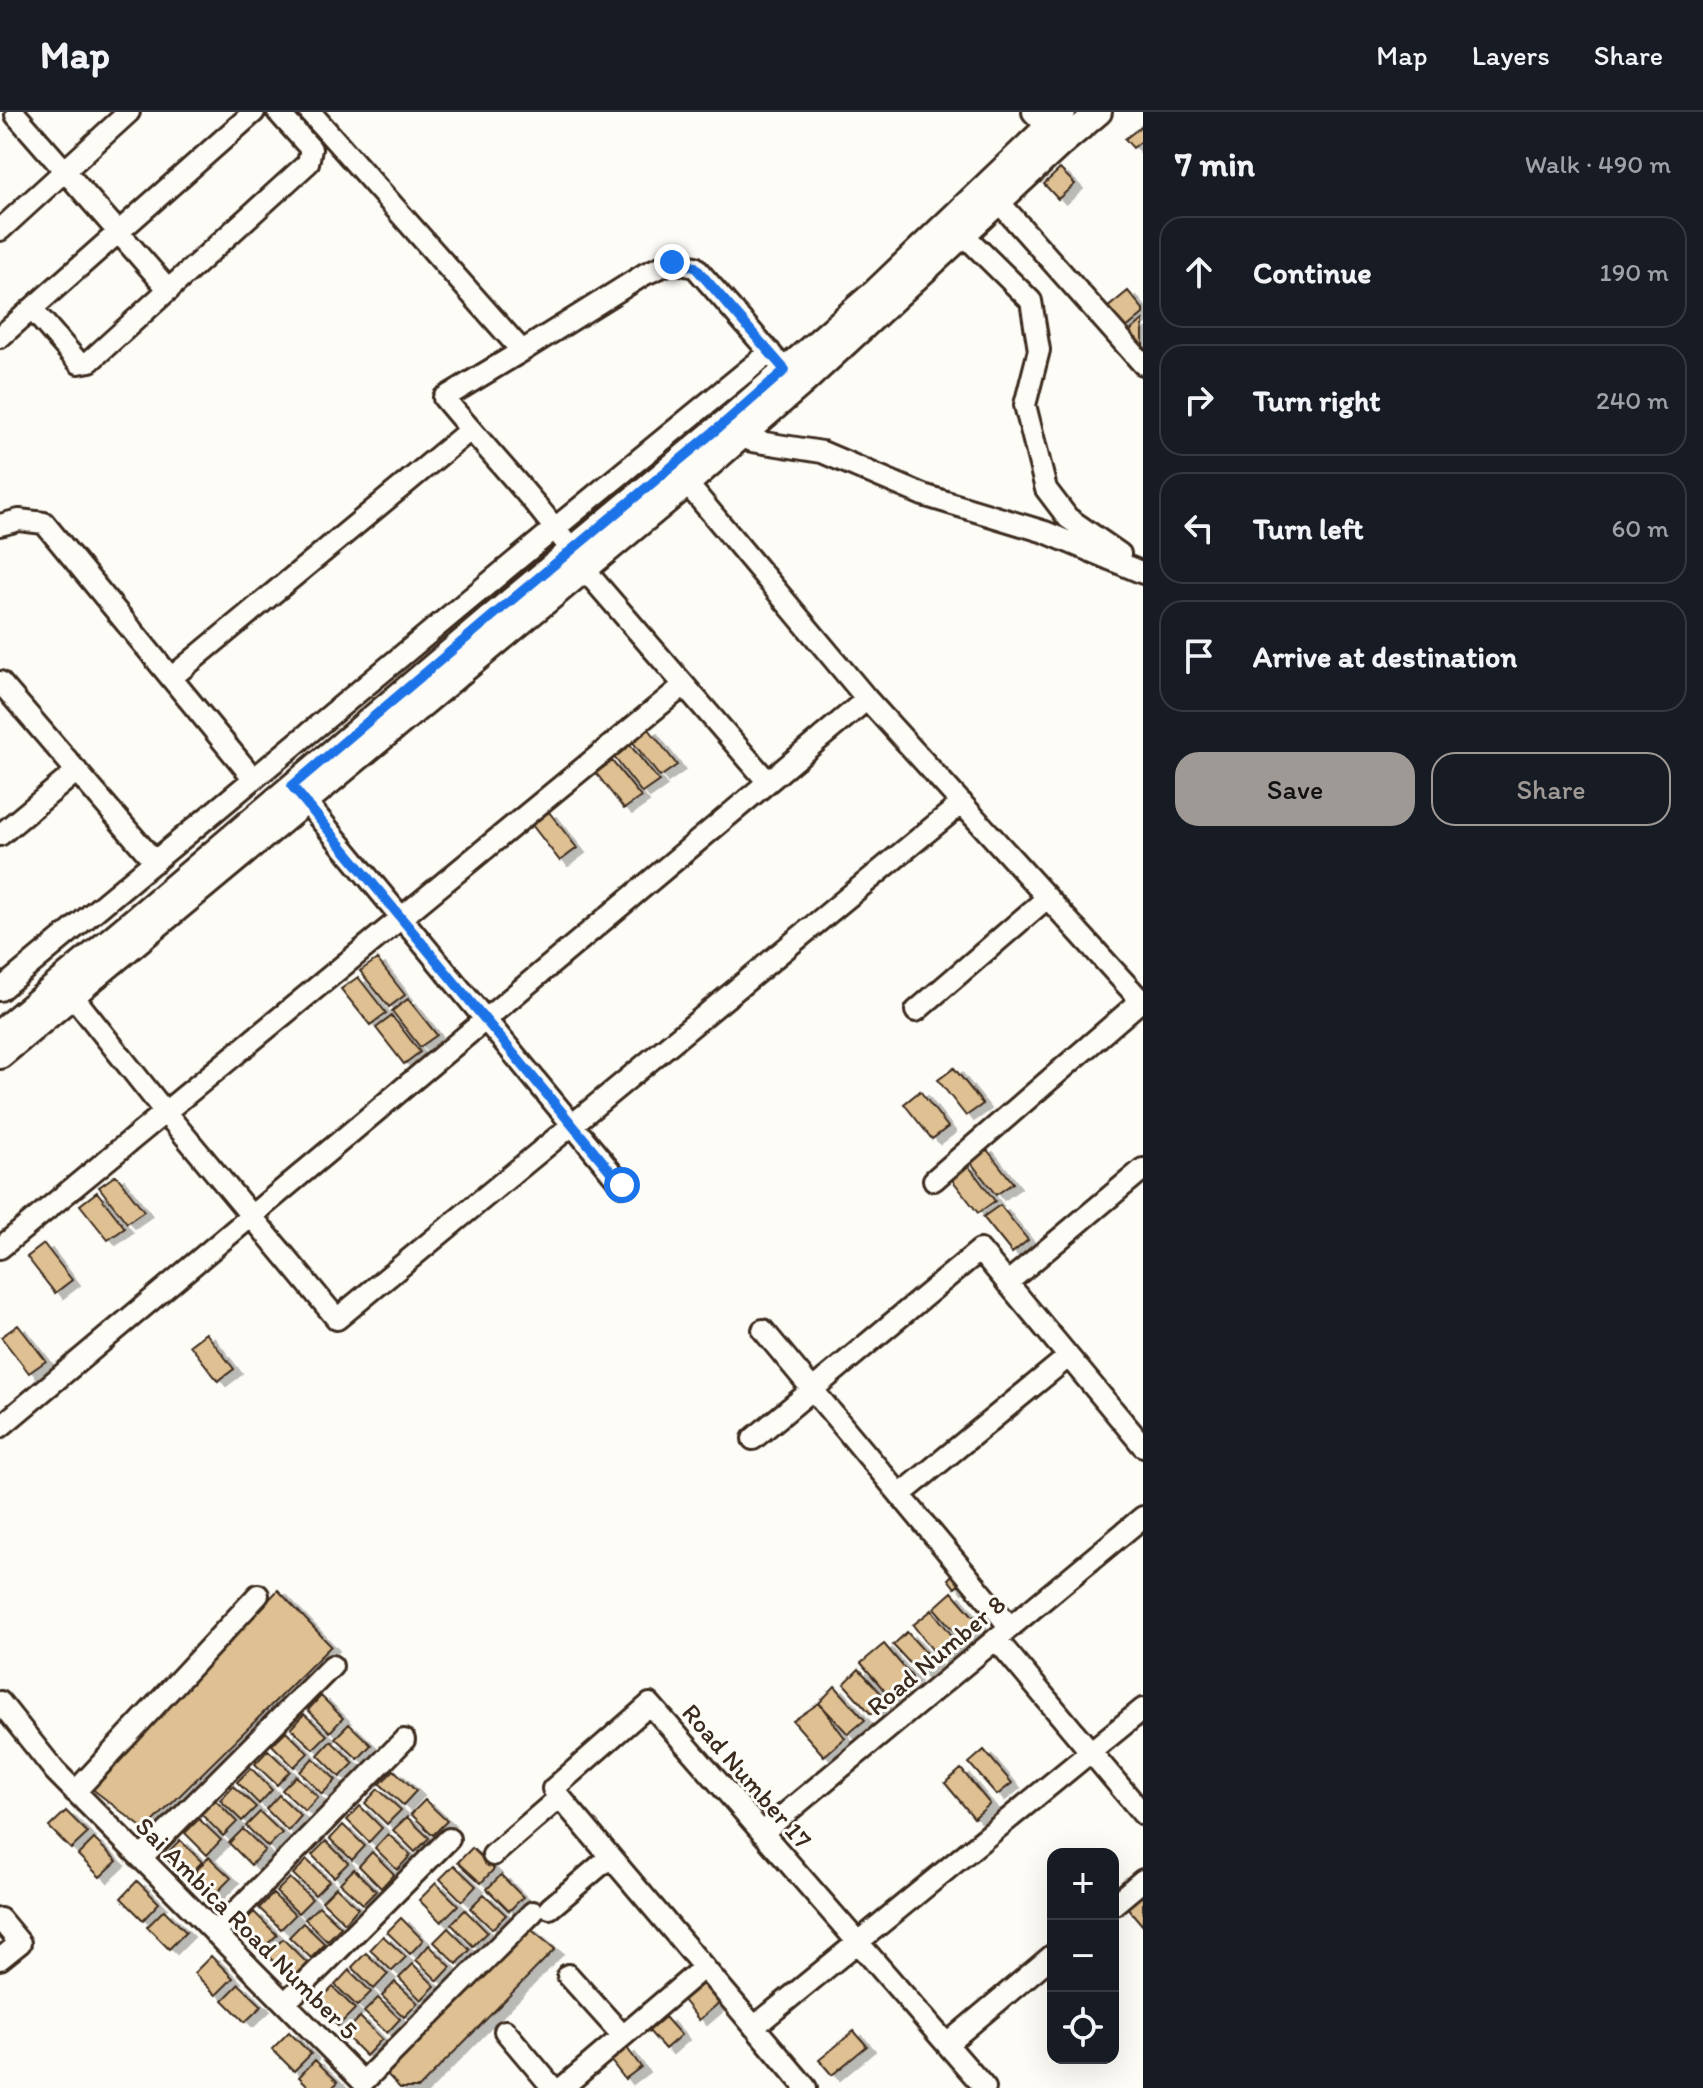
<!DOCTYPE html>
<html lang="en">
<head>
<meta charset="utf-8">
<style>
  :root { --surface:#171b24; --page:#242831; --text:#f1f3f6; --muted:#9ea1a6; --line:#363941; --accent:#9f9995 }
  body { margin:0; font-family:Itim,sans-serif; background:var(--page); color:var(--text) }
  .controls { position:absolute; right:24px; bottom:24px; display:grid; overflow:hidden; border-radius:16px; box-shadow:0 8px 32px #0002 }
  .controls button { width:72px; height:72px; display:grid; place-items:center; padding:0; border:0; border-bottom:2px solid var(--line); background:var(--surface); color:var(--text); font:40px sans-serif }
  .stop { position:absolute; width:24px; height:24px; margin:-18px; border:6px solid #1a73e8; border-radius:50%; background:#fff }
  .stop.end { background:#1a73e8; border-color:#fff; box-shadow:0 2px 8px #0008 }
  .list { margin:0; padding:0; list-style:none }
  h2 { display:flex; justify-content:space-between; align-items:center; height:104px; margin:0; padding:0 32px; font-size:34px }
  h2 small { font-size:26px; font-weight:400; color:var(--muted) }
  .list li { display:grid; grid-template-columns:52px 1fr auto; gap:24px; align-items:center; box-sizing:border-box; height:112px; margin:0 16px 16px; padding:0 16px; border:2px solid var(--line); border-radius:24px }
  .list b { display:block; font-size:30px; white-space:nowrap }
  .list em { font-size:26px; font-style:normal; color:var(--muted) }
  .actions { display:flex; gap:16px; padding:24px 32px }
  .actions a { flex:1; padding:18px 0; border:2px solid var(--accent); border-radius:24px; text-align:center; font-size:28px; color:var(--accent) }
  .actions .main { background:var(--accent); color:#111 }
  .icon { flex:none; width:44px; height:44px; fill:none; stroke:currentColor; stroke-width:2; stroke-linecap:round; stroke-linejoin:round }
  .map { position:relative; flex:none; width:1143px; height:1976px; overflow:hidden }
  header { display:flex; align-items:center; gap:48px; box-sizing:border-box; height:112px; padding:0 40px; background:var(--surface); border-bottom:2px solid var(--line) }
  header strong { font-size:38px }
  nav { display:flex; gap:44px; margin-inline-start:auto; font-size:28px }
  main { display:flex }
  aside { flex:1; background:var(--surface) }
  .map>svg:first-child { display:block }
  .building { fill:#dec092; stroke:#3b2a1e; stroke-width:2; filter:url(#shadow) }
  .lines { fill:none; stroke-linecap:round; stroke-linejoin:round }
  .minor-casing { stroke:#3b2a1e; stroke-width:26 }
  .tertiary-casing { stroke:#3b2a1e; stroke-width:30 }
  .minor { stroke:#fdfcf7; stroke-width:20 }
  .tertiary { stroke:#fdfcf7; stroke-width:24 }
  .route { stroke:#1a73e8; stroke-width:10 }
  .labels { text-anchor:middle; stroke-width:6; stroke-linejoin:round; paint-order:stroke }
  .street-label { font-size:26px; fill:#3b2a1e; stroke:#fdfcf7 }
</style>
</head>
<body>
<header>
<strong>Map</strong>
<nav><a>Map</a><a>Layers</a><a>Share</a></nav>
</header>
<main>
<div class="map">
<svg width="1143" height="1976" viewBox="0 0 1143 1976">
  <defs>
    <filter id="shadow"><feDropShadow dx="8" dy="5" stdDeviation="0" flood-color="#0004"/></filter>
  </defs>
  <rect width="100%" height="100%" fill="#fdfcf7"/>
  <filter id="ink" filterUnits="userSpaceOnUse"><feTurbulence type="fractalNoise" baseFrequency=".0125" numOctaves="2"/><feDisplacementMap in="SourceGraphic" scale="16" xChannelSelector="R" yChannelSelector="G"/><feConvolveMatrix kernelMatrix="1 2 1 2 8 2 1 2 1" color-interpolation-filters="sRGB"/></filter>
  <g filter="url(#ink)">
    <path class="building" d="M1143,13V28L1133,36L1125,27Z
      M1060,57L1075,72L1058,87L1044,72Z
      M1128,179L1143,197V202L1119,222L1101,201Z
      M1143,208V249L1123,225Z
      M649,617L677,653L660,665L632,629Z
      M630,633L659,669L642,681L614,645Z
      M612,649L641,685L624,697L596,661Z
      M549,700L577,736L560,749L532,713Z
      M377,847L405,883L389,895L360,859Z
      M358,865L386,901L370,913L341,877Z
      M408,887L437,923L420,935L392,899Z
      M392,904L420,940L404,952L376,916Z
      M954,956L983,992L966,1004L938,968Z
      M920,979L948,1015L932,1027L904,992Z
      M985,1035L1013,1071L996,1083L968,1047Z
      M967,1052L995,1089L978,1101L950,1065Z
      M116,1063L144,1099L127,1111L99,1075Z
      M97,1080L125,1116L108,1128L80,1093Z
      M1000,1093L1028,1128L1012,1141L983,1105Z
      M44,1132L72,1168L55,1181L27,1145Z
      M18,1213L46,1249L29,1261L1,1225Z
      M206,1221L234,1257L218,1269L190,1233Z
      M958,1457L966,1466L955,1476L948,1467Z
      M278,1478L331,1534L145,1718L91,1676Z
      M952,1480L979,1511L961,1527L934,1496Z
      M932,1498L957,1530L938,1545L913,1513Z
      M907,1520L933,1549L919,1561L893,1533Z
      M884,1532L912,1565L890,1585L861,1551Z
      M859,1557L887,1588L871,1602L844,1572Z
      M835,1574L865,1608L848,1622L819,1591Z
      M321,1584L343,1606L330,1620L308,1598Z
      M819,1591L845,1626L824,1644L793,1609Z
      M304,1602L327,1623L313,1637L291,1616Z
      M349,1612L371,1633L358,1647L335,1626Z
      M286,1619L308,1641L294,1655L272,1633Z
      M331,1629L354,1651L340,1665L318,1643Z
      M268,1638L290,1659L277,1673L255,1652Z
      M984,1638L1012,1671L997,1683L969,1651Z
      M313,1646L336,1668L322,1682L300,1660Z
      M251,1656L272,1678L259,1692L237,1670Z
      M961,1657L990,1692L974,1706L945,1671Z
      M394,1658L416,1679L403,1693L380,1672Z
      M296,1664L318,1685L305,1699L282,1678Z
      M233,1674L256,1695L242,1709L220,1688Z
      M378,1677L401,1698L387,1712L365,1691Z
      M279,1683L301,1704L288,1719L266,1697Z
      M215,1688L237,1710L223,1724L201,1702Z
      M425,1688L447,1709L433,1723L411,1702Z
      M360,1694L382,1716L369,1730L347,1708Z
      M66,1699L88,1721L71,1737L49,1715Z
      M260,1700L282,1721L268,1735L246,1714Z
      M407,1705L429,1726L415,1740L393,1718Z
      M199,1707L221,1728L207,1743L185,1721Z
      M343,1713L365,1734L352,1748L330,1727Z
      M243,1717L265,1738L251,1753L229,1731Z
      M388,1722L411,1743L397,1758L375,1736Z
      M94,1727L117,1749L100,1765L78,1743Z
      M180,1728L202,1750L186,1766L164,1744Z
      M326,1729L348,1751L334,1765L312,1743Z
      M472,1736L494,1757L481,1771L458,1750Z
      M372,1740L394,1762L381,1776L359,1754Z
      M209,1745L231,1766L215,1782L193,1762Z
      M307,1748L329,1769L315,1783L293,1762Z
      M454,1753L476,1774L462,1789L440,1767Z
      M354,1757L376,1779L363,1792L340,1771Z
      M501,1763L523,1785L509,1799L487,1777Z
      M290,1766L312,1787L298,1801L276,1780Z
      M137,1769L159,1791L143,1808L121,1786Z
      M436,1771L458,1793L441,1810L419,1788Z
      M336,1775L358,1796L345,1811L322,1789Z
      M1140,1781L1143,1785V1814L1126,1794Z
      M273,1782L295,1803L281,1817L259,1796Z
      M484,1782L506,1803L492,1817L470,1796Z
      M319,1794L341,1815L327,1829L305,1807Z
      M164,1798L186,1820L169,1837L147,1815Z
      M465,1798L487,1820L473,1834L451,1812Z
      M254,1800L277,1823L259,1840L237,1817Z
      M401,1806L423,1828L410,1842L387,1820Z
      M303,1811L325,1832L311,1846L289,1825Z
      M528,1815L555,1837L419,1976H400L386,1961Z
      M448,1816L470,1838L457,1852L434,1830Z
      M383,1824L406,1845L392,1859L370,1838Z
      M283,1827L307,1851L291,1867L267,1843Z
      M429,1833L451,1855L438,1869L416,1848Z
      M366,1841L388,1862L374,1877L352,1855Z
      M211,1844L233,1866L216,1883L194,1861Z
      M413,1852L435,1874L421,1888L399,1866Z
      M349,1858L371,1880L357,1894L335,1873Z
      M395,1870L418,1891L404,1905L382,1884Z
      M704,1871L720,1890L699,1908L683,1888Z
      M239,1872L262,1894L245,1910L223,1888Z
      M333,1875L355,1897L338,1914L316,1892Z
      M378,1886L400,1907L387,1921L364,1900Z
      M360,1905L382,1927L366,1944L344,1922Z
      M665,1905L681,1923L665,1937L649,1919Z
      M854,1919L867,1934L832,1963L819,1948Z
      M289,1920L311,1942L294,1959L272,1937Z
      M627,1936L641,1955L625,1967L611,1949Z
      M315,1948L338,1970L332,1976H310L299,1965Z"/>
    <g class="lines">
      <g class="minor-casing">
        <path id="minor" d="M310,0L522,239L645,162L672,150L695,155L778,250
          M1033,0L1057,25
          M16,3L169,178
          M990,80L1143,252
          M0,118L129,0
          M963,122L1031,189L1039,238L1025,293L1046,377L1068,406L1120,442
          M32,197L79,251L90,249L308,51L311,37L278,0
          M0,225L254,0
          M522,239L444,286C490,342 544,396 584,457L768,670
          M744,323L752,329L822,340L923,383L1045,420L1143,461
          M679,362L867,587L1143,891
          M0,413L19,408L44,411L254,667
          M171,566L470,318
          M0,570L155,750
          M296,678L622,1073
          M0,723L77,659
          M65,874L165,1000L337,1207L962,691
          M0,878L554,417L770,240
          M916,899L1047,786
          M934,1068L1143,887
          M0,1136L683,574
          M1007,1171L1143,1057
          M763,1218L1010,1515
          M0,1315L867,587
          M753,1327L980,1138L1143,1334
          M900,1383L1068,1245
          M996,1527L1143,1702
          M0,1590L55,1659L363,1970L533,1800
          M75,1680L258,1483
          M762,1721L1143,1405
          M493,1743L560,1685
          M141,1746L332,1554
          M1113,1793L1143,1768
          M550,1796L610,1745
          M0,1807L20,1831L0,1847
          M215,1821L404,1628
          M568,1863L623,1924
          M285,1891L449,1727
          M754,1915L1143,1597
          M505,1919L553,1976
          M947,1932L1053,1843
          M562,1976L704,1855
          M806,1976L553,1677L650,1592L985,1976"/>
      </g>
      <g class="tertiary-casing">
        <path id="tertiary" d="M0,920L145,799L490,506L729,307L876,179L1063,0
          M0,944L687,372L805,269L1062,31L1099,0"/>
      </g>
      <use href="#minor" class="minor"/>
      <use href="#tertiary" class="tertiary"/>
    </g>
  </g>
  <g class="lines" filter="url(#ink)">
    <path class="route" d="M622,1073L292,674L490,506L729,307L785,258L695,155L672,150"/>
  </g>
  <g class="labels">
    <g class="street-label">
      <text transform="translate(936 1543) rotate(-40)" y="9">Road Number 8</text>
      <text transform="translate(747 1664) rotate(49)" y="9">Road Number 17</text>
      <text transform="translate(247 1816) rotate(45)" y="9">Sai Ambica Road Number 5</text>
    </g>
  </g>
</svg>
<div class="controls">
<button>+</button>
<button>−</button>
<button><svg class="icon" aria-label="locate" viewBox="0 0 24 24"><circle cx="12" cy="12" r="6"/><path d="M12 2v4M12 18v4M2 12h4M18 12h4"/></svg></button>
</div>
<div class="stop" style="left:622px;top:1073px"></div>
<div class="stop end" style="left:672px;top:150px"></div>
</div>
<aside>
<h2>7 min<small>Walk · 490 m</small></h2>
<ul class="list">
<li><svg class="icon" aria-label="ahead" viewBox="0 0 24 24"><path d="M12 20V5M6 11l6-6 6 6"/></svg><div><b>Continue</b></div><em>190 m</em></li>
<li><svg class="icon" aria-label="right" viewBox="0 0 24 24"><path d="M7 20v-9h11M14 6l5 5-5 5"/></svg><div><b>Turn right</b></div><em>240 m</em></li>
<li><svg class="icon" aria-label="left" viewBox="0 0 24 24"><path d="M17 20v-9H6M10 6l-5 5 5 5"/></svg><div><b>Turn left</b></div><em>60 m</em></li>
<li><svg class="icon" aria-label="arrive" viewBox="0 0 24 24"><path d="M6 21V4h12l-3 4 3 4H6"/></svg><div><b>Arrive at destination</b></div></li>
</ul>
<div class="actions"><a class="main">Save</a><a>Share</a></div>
</aside>
</main>
</body>
</html>
